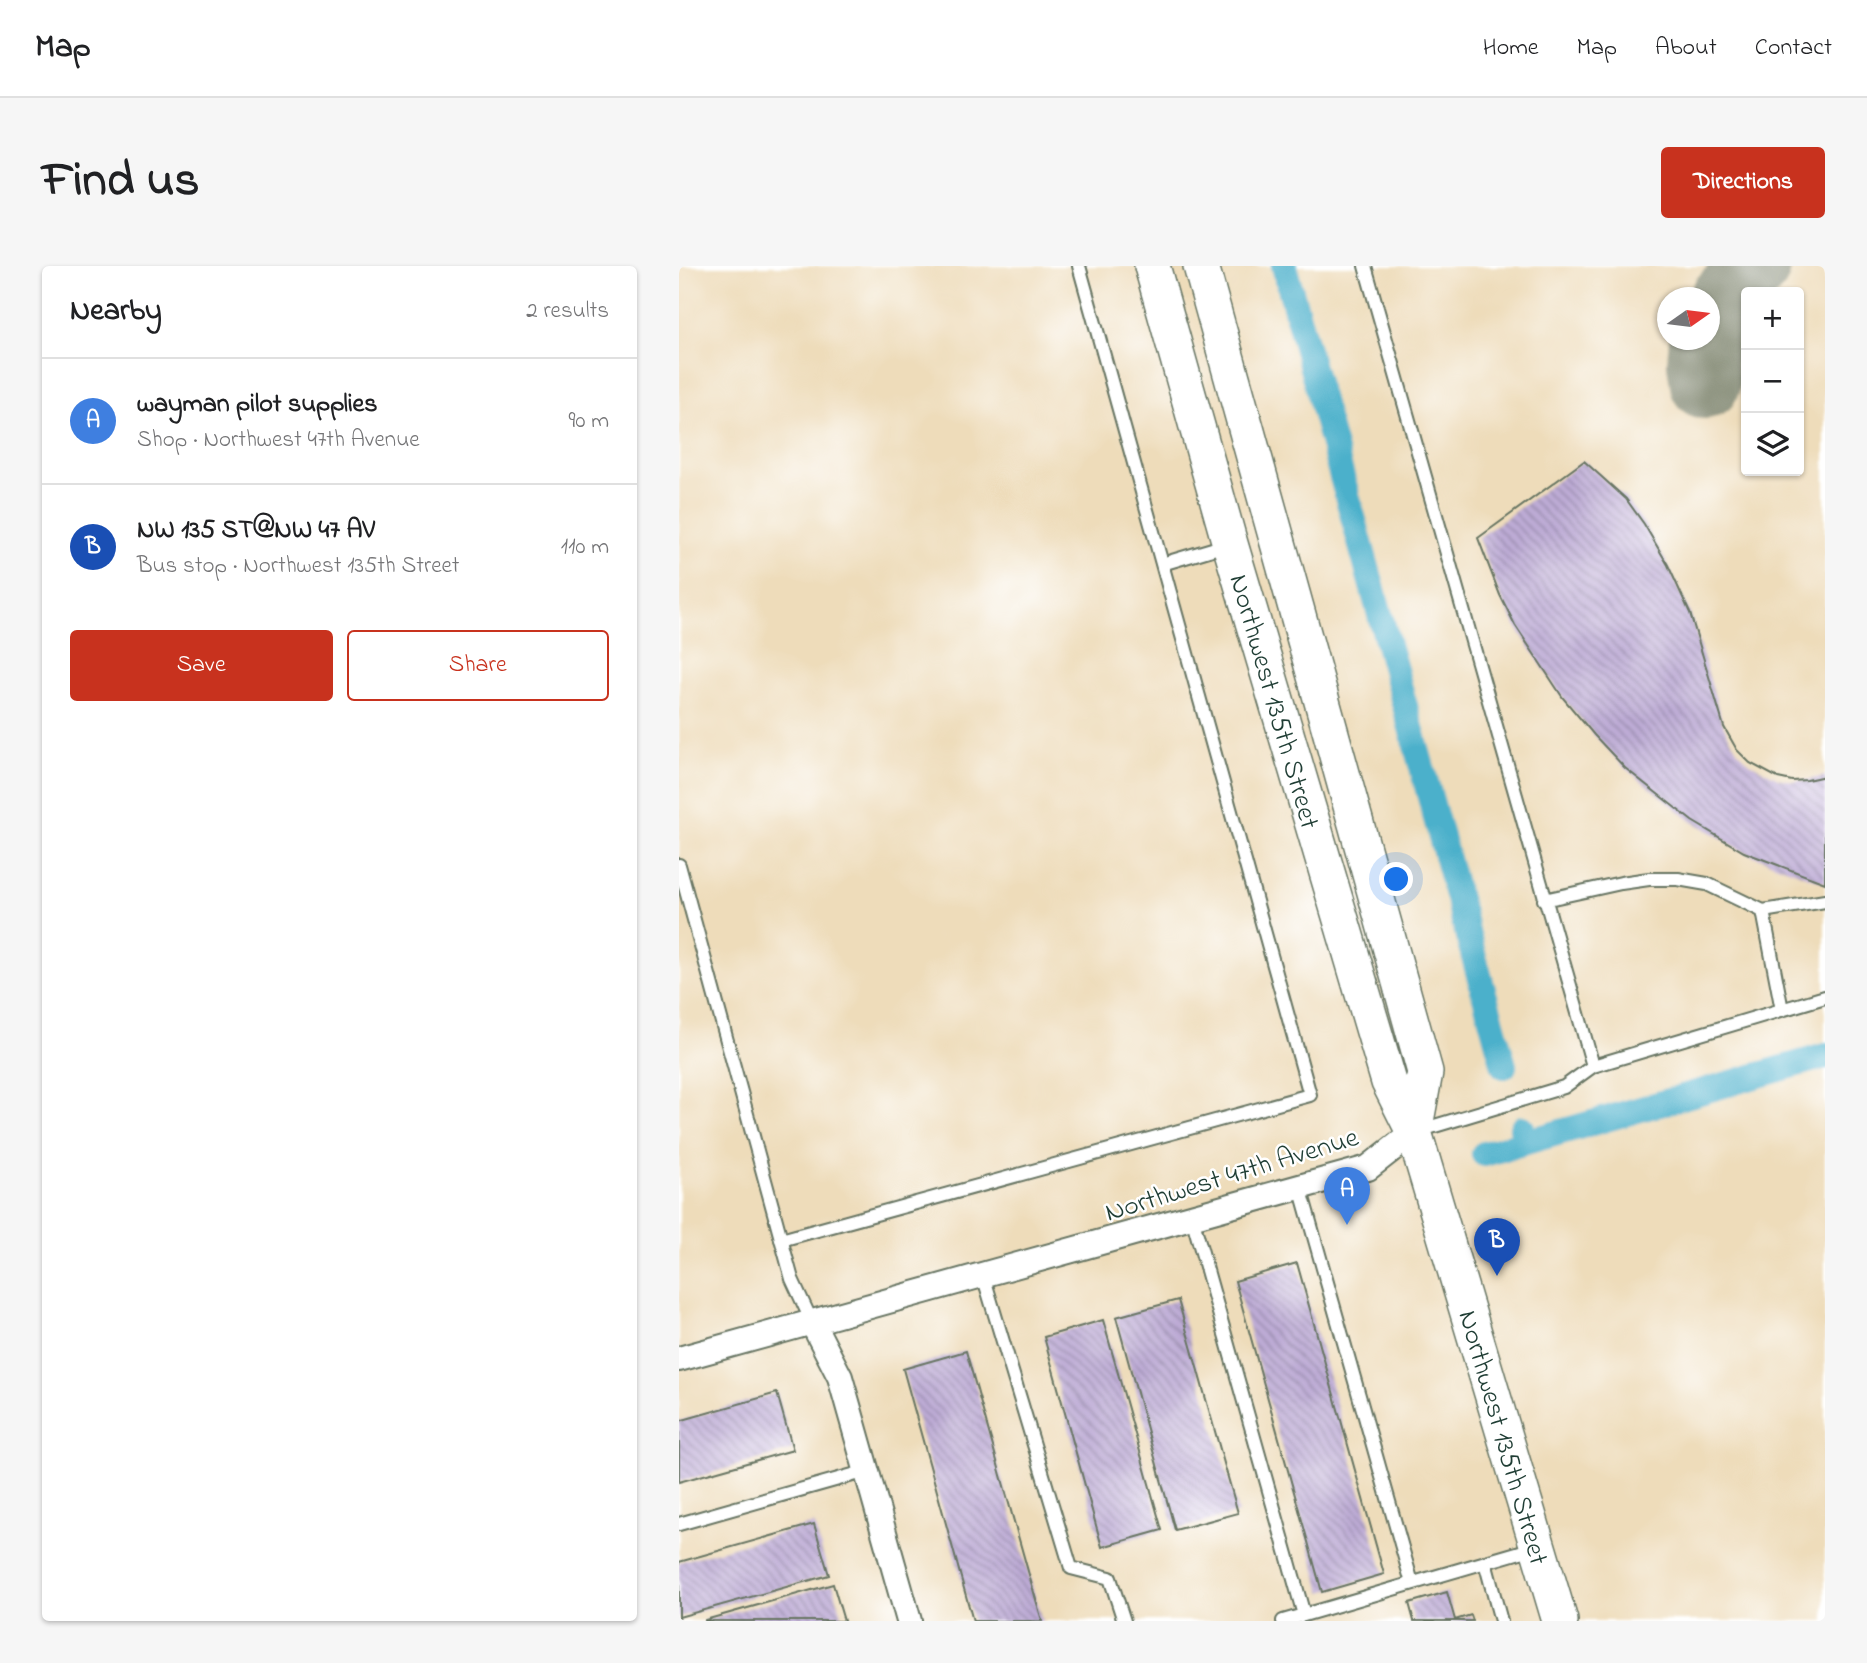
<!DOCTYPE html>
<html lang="en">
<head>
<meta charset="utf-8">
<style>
  :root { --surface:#fff; --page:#f6f6f6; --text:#202124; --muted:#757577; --line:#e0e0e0; --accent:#c8321e }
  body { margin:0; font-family:"Indie Flower",sans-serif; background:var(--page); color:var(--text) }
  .controls { position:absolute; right:21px; top:21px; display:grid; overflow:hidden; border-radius:7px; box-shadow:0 2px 5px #0004 }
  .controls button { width:63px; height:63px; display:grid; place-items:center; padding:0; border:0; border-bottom:2px solid var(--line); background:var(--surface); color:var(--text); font:35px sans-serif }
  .compass { position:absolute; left:978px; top:21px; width:63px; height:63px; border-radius:50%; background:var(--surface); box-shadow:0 2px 5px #0004; rotate:76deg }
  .you { position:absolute; left:718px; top:614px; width:24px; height:24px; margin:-18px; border:5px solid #fff; border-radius:50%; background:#1a73e8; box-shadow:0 0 0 10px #1a73e833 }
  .badge { display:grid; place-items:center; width:46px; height:46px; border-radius:50%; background:var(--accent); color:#fff; font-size:23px; font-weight:700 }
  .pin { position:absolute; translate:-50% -58px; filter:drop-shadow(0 2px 4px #0008) }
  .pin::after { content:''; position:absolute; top:37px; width:24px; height:21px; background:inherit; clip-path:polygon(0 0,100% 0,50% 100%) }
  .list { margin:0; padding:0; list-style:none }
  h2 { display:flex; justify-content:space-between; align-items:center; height:91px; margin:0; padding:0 28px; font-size:30px }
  h2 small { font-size:23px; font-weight:400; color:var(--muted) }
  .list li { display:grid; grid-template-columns:46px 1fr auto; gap:21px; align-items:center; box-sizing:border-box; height:126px; padding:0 28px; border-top:2px solid var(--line) }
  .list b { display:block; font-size:26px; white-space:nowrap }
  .list p { margin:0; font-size:23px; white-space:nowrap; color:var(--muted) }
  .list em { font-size:23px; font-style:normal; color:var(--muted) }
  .actions { display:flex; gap:14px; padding:21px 28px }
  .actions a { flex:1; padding:16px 0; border:2px solid var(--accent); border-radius:7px; text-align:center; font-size:24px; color:var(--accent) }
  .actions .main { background:var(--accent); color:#fff }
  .icon { flex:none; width:38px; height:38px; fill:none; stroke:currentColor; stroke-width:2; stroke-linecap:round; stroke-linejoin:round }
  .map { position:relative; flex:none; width:1146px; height:1355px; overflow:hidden; border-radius:7px }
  header { display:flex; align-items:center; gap:42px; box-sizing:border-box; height:98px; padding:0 35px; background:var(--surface); border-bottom:2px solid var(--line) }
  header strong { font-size:33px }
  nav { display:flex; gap:38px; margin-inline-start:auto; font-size:24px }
  .intro { display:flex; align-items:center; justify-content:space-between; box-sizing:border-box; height:168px; padding:0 42px }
  h1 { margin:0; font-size:49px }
  .button { padding:18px 32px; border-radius:7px; background:var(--accent); color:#fff; font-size:24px; font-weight:700 }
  main { display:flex; gap:42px; padding:0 42px }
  aside { flex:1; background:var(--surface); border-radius:7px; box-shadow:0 2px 5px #0004 }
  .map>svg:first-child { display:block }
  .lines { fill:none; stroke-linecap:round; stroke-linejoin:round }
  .canal { stroke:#4cb0cb; stroke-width:26 }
  .taxiway { stroke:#868c77; stroke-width:70 }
  .building { fill:url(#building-back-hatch) }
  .lane-casing { stroke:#677563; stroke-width:16 }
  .street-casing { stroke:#677563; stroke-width:28 }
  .secondary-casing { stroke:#677563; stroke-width:38 }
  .lane { stroke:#fff; stroke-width:12 }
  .street { stroke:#fff; stroke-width:24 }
  .secondary { stroke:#fff; stroke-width:35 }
  .labels { text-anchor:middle; stroke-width:5; stroke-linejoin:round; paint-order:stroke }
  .street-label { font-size:28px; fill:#1f3d34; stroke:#fff }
</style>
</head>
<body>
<header>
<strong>Map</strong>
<nav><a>Home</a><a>Map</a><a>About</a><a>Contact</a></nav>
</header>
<div class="intro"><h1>Find us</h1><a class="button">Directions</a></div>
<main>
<aside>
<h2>Nearby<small>2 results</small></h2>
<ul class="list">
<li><span class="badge" style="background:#3f7fe0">A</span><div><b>wayman pilot supplies</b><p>Shop · Northwest 47th Avenue</p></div><em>90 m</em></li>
<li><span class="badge" style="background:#1a4fb4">B</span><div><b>NW 135 ST@NW 47 AV</b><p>Bus stop · Northwest 135th Street</p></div><em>110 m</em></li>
</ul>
<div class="actions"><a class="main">Save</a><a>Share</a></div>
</aside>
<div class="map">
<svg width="1146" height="1355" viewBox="0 0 1146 1355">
  <defs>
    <pattern id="building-back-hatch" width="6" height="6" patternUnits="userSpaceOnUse" patternTransform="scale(1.75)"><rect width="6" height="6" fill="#bdabd5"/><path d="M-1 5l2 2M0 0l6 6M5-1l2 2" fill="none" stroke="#998cae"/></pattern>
  </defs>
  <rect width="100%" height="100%" fill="#fff"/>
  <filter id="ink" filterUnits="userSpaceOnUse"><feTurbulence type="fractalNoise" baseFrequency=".0143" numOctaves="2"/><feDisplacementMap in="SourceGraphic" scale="14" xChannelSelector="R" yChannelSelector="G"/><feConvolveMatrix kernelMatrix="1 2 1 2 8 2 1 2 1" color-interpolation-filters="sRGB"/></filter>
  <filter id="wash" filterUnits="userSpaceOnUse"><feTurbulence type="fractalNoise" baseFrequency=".00686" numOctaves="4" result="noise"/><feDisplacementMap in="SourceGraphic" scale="28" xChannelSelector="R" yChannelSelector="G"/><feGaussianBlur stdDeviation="1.57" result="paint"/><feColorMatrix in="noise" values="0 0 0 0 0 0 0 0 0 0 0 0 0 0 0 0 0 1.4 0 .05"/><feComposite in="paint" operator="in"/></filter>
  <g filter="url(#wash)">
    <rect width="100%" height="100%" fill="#eedcba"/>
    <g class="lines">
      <path class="canal" d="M605,0L825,800
        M843,862L847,876L1146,790
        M805,888L847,876"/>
      <path class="taxiway" d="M1030,57L1045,34L1077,0
        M1025,74L1023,97L1026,118"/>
    </g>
    <g id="blocks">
      <path class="building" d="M905,195L947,233L965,258L989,299L1011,347L1045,461L1058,484L1071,497L1099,512L1113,515L1128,514L1146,510V617L1065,586L1013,555L946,502L915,469L884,432L836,359L821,329L799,272Z
        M618,997L705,1308L643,1326L556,1015Z
        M499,1034L559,1247L496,1264L437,1051Z
        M424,1054L483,1264L423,1281L365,1071Z
        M287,1085L363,1355H294L224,1103Z
        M98,1127L114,1184L0,1216V1155Z
        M135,1258L150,1309L0,1351V1296Z
        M154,1318L165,1355H26V1354Z
        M768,1326L776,1354L792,1349L794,1355H735L730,1337Z"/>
    </g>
  </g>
  <g filter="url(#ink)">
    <use href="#blocks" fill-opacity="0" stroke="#677563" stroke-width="2"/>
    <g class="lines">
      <g class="lane-casing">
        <path id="lane" d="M686,0L914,800
          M483,298L550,278
          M0,599L113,1013L133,1056
          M865,634L942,617L970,613H999L1028,618L1084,645L1146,635
          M1084,645L1103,744
          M739,865L885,821L914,800L1146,731
          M621,921L733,1317
          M513,951L625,1349
          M102,974L631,829L400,0
          M304,1009L392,1302L431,1312L445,1355
          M0,1258L188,1205
          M806,1296L822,1355
          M604,1355L855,1282"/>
      </g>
      <g class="street-casing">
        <path id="street" d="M133,1056L161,1111L230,1355
          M0,1093L689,902L735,866"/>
      </g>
      <g class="secondary-casing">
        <path id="secondary" d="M473,0L551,278L710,816L735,866L881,1355
          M522,0L746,806L735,866"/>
      </g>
      <use href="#lane" class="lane"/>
      <use href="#street" class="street"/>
      <use href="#secondary" class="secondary"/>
    </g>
  </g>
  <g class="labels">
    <g class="street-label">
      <text transform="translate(597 435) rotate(74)" y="10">Northwest 135th Street</text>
      <text transform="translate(552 907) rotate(-17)" y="10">Northwest 47th Avenue</text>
      <text transform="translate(826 1171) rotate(74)" y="10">Northwest 135th Street</text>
    </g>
  </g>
</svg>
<div class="controls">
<button>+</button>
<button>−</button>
<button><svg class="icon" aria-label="layers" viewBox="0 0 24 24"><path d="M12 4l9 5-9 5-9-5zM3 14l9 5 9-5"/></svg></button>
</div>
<svg class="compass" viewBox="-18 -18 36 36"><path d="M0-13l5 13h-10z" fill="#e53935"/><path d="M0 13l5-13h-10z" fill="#757577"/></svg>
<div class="you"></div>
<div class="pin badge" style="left:668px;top:959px;background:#3f7fe0">A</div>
<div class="pin badge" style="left:818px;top:1010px;background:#1a4fb4">B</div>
</div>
</main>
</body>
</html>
